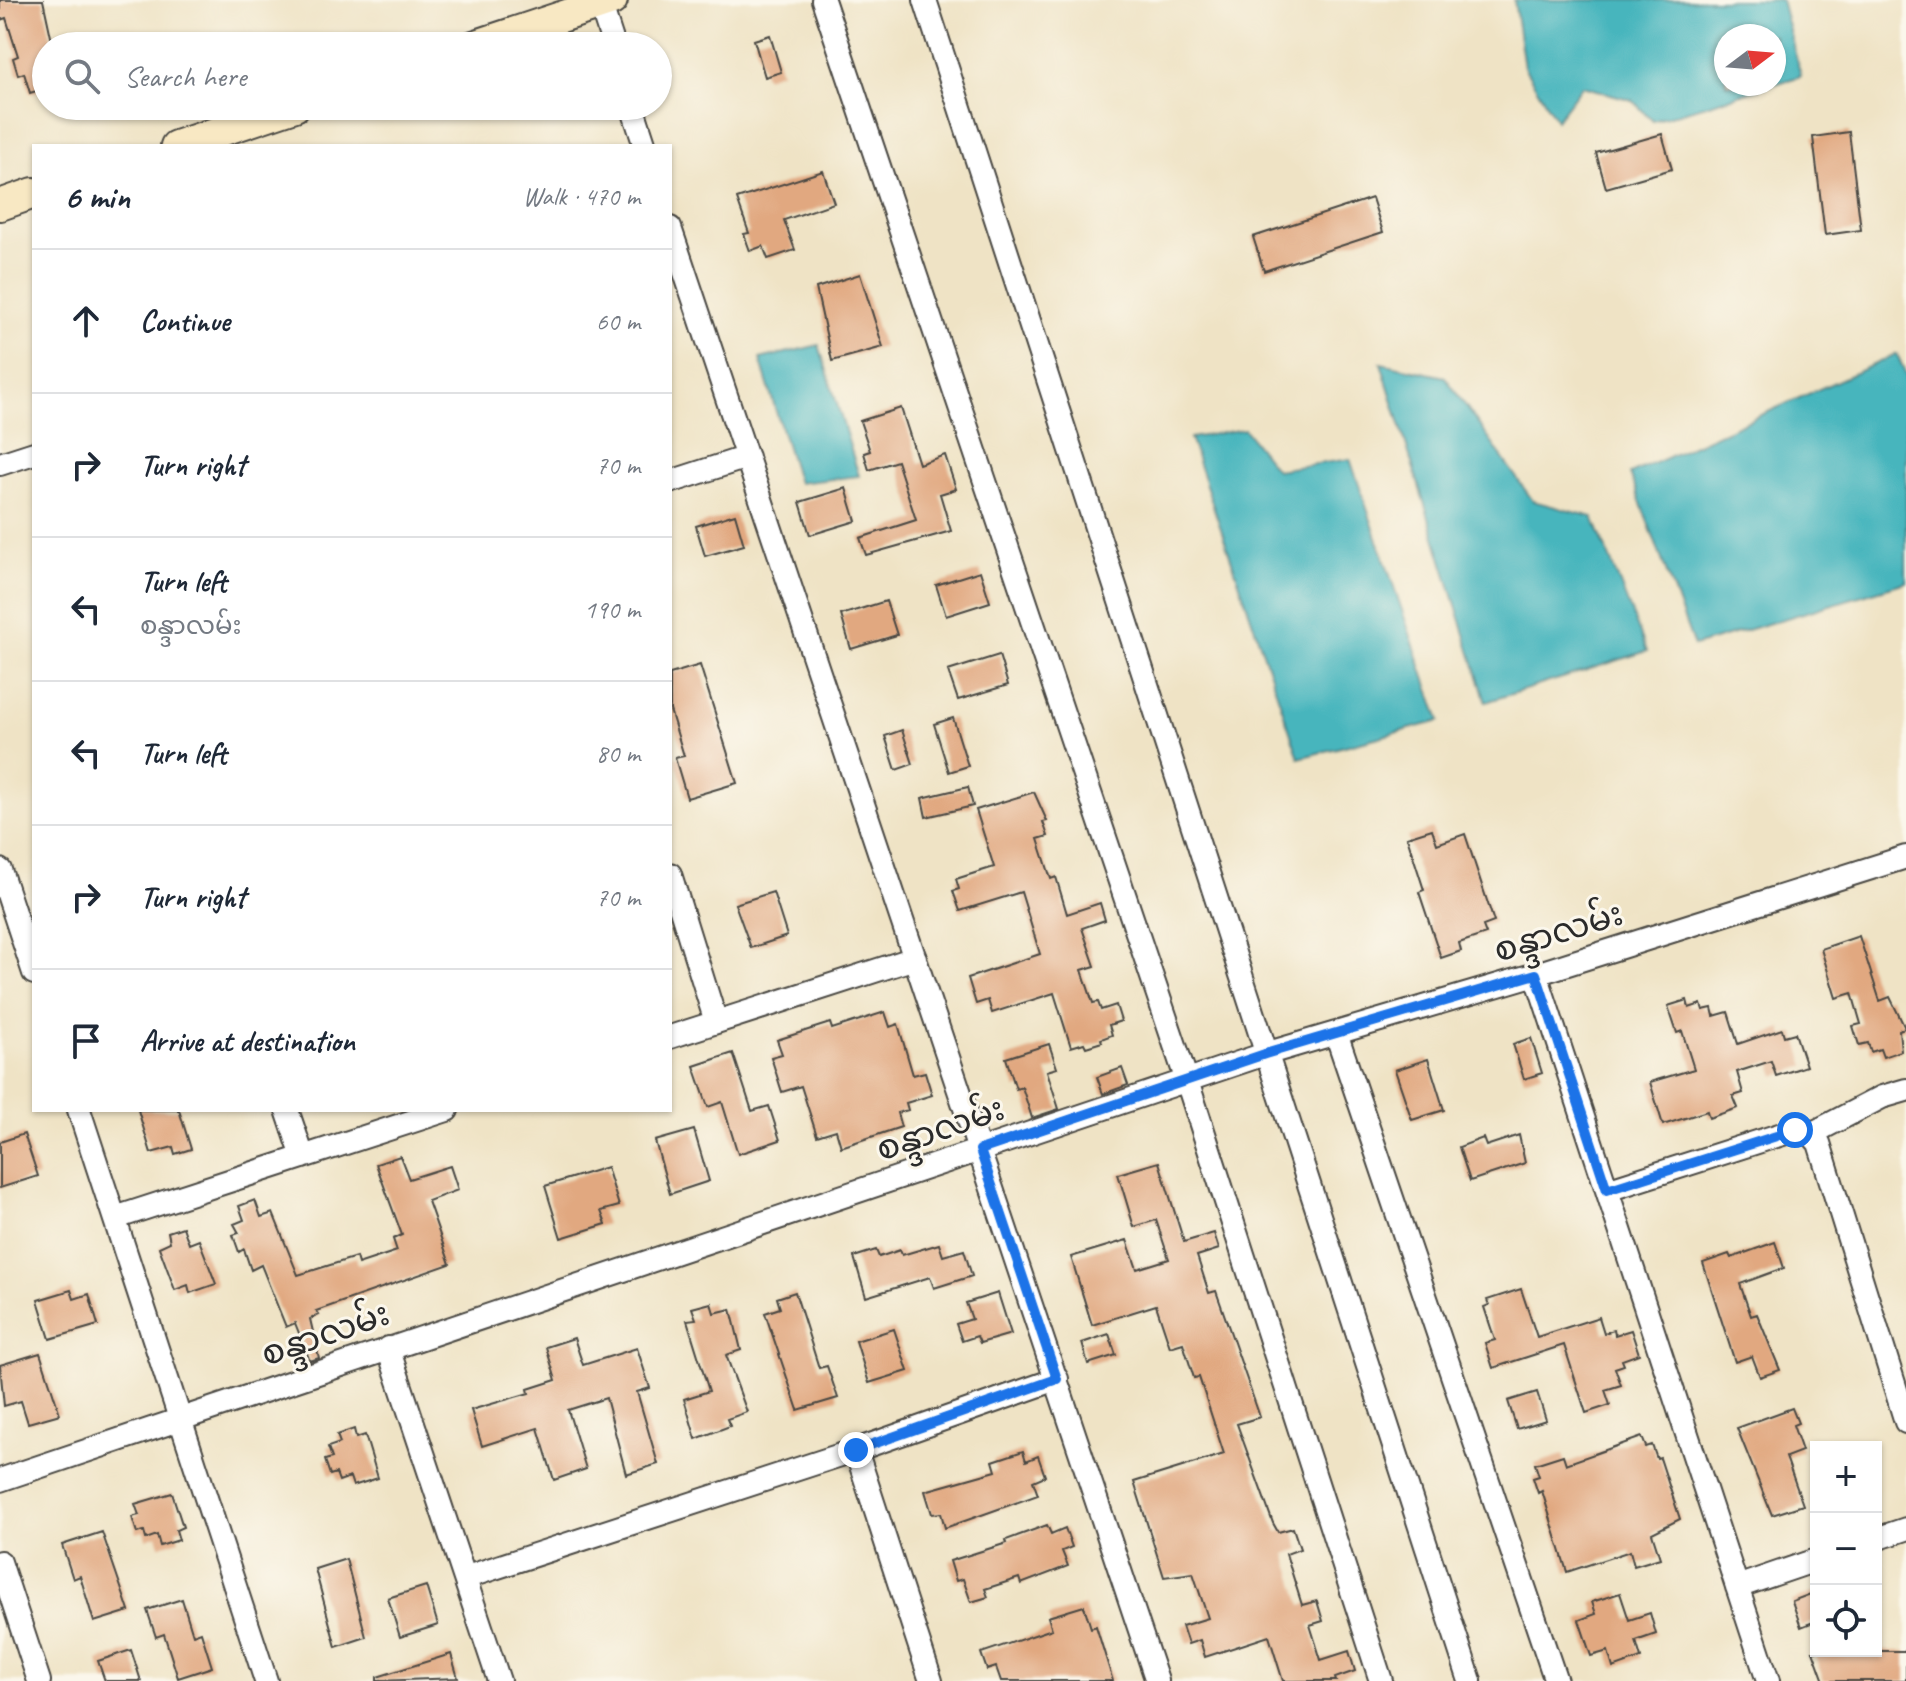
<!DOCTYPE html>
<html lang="en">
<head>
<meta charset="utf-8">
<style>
  :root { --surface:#fff; --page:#f2f2f3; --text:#1f2937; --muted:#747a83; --line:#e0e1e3 }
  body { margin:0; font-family:Caveat,"Noto Sans Myanmar",sans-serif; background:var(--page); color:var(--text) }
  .controls { position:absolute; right:24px; bottom:24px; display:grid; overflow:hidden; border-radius:0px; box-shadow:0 2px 6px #0004 }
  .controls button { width:72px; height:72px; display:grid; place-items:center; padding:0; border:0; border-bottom:2px solid var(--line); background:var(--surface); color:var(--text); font:40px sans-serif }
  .compass { position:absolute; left:1714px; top:24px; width:72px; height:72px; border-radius:50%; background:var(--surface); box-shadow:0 2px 6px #0004; rotate:74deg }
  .stop { position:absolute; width:24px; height:24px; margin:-18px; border:6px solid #1a73e8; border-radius:50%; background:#fff }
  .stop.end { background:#1a73e8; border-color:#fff; box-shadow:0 2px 8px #0008 }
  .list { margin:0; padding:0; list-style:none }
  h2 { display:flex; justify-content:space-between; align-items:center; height:104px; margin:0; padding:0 32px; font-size:34px }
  h2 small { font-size:26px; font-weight:400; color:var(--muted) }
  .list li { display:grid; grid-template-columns:52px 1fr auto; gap:24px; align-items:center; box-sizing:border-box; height:144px; padding:0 32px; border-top:2px solid var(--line) }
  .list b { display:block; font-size:30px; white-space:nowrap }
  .list p { margin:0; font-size:26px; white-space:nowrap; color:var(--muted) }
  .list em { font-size:26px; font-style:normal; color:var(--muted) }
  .icon { flex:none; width:44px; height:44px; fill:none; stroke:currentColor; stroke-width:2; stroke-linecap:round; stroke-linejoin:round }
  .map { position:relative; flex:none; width:1906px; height:1681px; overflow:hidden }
  .search { position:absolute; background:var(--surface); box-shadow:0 2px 6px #0004; left:32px; top:32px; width:640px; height:88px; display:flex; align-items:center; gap:20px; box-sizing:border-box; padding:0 28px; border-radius:44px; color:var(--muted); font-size:30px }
  .panel { position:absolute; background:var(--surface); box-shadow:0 2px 6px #0004; left:32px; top:144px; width:640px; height:968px; border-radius:0px }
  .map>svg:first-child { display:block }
  .water { fill:#46b5bd; stroke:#387074; stroke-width:2; fill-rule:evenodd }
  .building { fill:#e1a880 }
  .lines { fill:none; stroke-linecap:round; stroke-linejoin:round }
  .street-casing { stroke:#484742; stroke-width:26 }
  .secondary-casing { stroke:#484742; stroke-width:34 }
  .street { stroke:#fff; stroke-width:22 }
  .secondary { stroke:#f8e8c3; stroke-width:30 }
  .route { stroke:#1a73e8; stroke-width:10 }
  .labels { text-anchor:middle; stroke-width:6; stroke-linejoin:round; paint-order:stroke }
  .street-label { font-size:34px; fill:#2b2b2b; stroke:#fbf7ec }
</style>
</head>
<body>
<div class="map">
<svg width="1906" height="1681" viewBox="0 0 1906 1681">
  <rect width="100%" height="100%" fill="#fbf7ec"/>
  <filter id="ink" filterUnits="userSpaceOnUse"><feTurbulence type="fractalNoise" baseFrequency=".0125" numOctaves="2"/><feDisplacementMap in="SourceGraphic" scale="16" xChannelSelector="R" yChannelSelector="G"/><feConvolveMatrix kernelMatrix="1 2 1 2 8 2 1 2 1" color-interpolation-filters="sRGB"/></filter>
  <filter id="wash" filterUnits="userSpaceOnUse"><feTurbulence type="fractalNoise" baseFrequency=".006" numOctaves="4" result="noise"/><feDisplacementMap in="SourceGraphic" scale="32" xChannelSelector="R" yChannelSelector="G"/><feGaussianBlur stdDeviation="1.8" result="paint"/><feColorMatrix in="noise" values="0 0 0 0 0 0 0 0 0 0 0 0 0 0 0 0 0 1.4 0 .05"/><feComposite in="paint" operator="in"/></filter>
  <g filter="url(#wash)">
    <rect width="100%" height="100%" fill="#efe3c5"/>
    <path class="water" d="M1514,0H1781L1801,76L1653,121L1632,100L1582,86L1556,120L1524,67ZM1774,36V84H1726V36Z
      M819,345L859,476L798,483L760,359Z
      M1897,354L1906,375V582L1694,646L1630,474Z
      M1381,363L1445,377L1533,501L1593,517L1647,651L1486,702Z
      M1244,429L1276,470L1350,459L1440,721L1299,758L1190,438Z"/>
    <g id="blocks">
      <path class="building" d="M0,0H43L53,46H46V88L30,93L24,73L18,75L13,58L18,56L6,18L0,20Z
        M770,35L781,72L765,77L754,40Z
        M1849,132L1861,230L1825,235L1813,137Z
        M1662,134L1672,169L1606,188L1596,153Z
        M823,171L834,203L784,220L795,250L768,259L763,246L750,251L744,234L749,233L737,199Z
        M1372,198L1383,232L1264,271L1253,237Z
        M860,274L883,347L832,361L816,288Z
        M901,408L919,464L945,455L956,489L940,494L951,531L866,555L860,538L916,520L897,461L869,470L864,453L870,451L860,421Z
        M846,488L856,521L810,535L800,502Z
        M735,514L744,545L705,556L696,526Z
        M980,571L990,602L946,616L936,585Z
        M886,601L897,635L851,649L841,615Z
        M999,655L1008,685L958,700L948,671Z
        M700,665L737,783L687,798L675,758L684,756L670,710V674Z
        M953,718L968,766L949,772L934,724Z
        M902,730L913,764L896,770L885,736Z
        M968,787L973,806L926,817L922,798Z
        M1034,792L1047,821L1043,822L1048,836L1038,839L1051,879L1056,877L1067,914L1100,903L1105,920L1082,928L1095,966L1082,970L1093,1003L1098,1002L1101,1010L1116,1005L1121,1021L1109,1025L1112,1035L1101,1039L1102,1042L1086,1047L1084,1043L1071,1047L1054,993L992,1013L988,1000L976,1004L968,978L1040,954L1021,892L960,911L953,891L959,889L956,879L994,867L976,810Z
        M1432,829L1437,844L1465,834L1494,922L1483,926L1486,934L1459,943L1461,951L1441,958L1419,892L1424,890L1407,837Z
        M773,892L787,936L751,948L735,904Z
        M1859,936L1880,1001L1890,997L1905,1028L1899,1030L1901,1051L1883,1057L1880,1049L1871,1052L1868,1043L1859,1045L1853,1026L1861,1024L1852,993L1836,998L1821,949Z
        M1687,1000L1689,1008L1701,1004L1703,1010L1712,1008L1714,1016L1728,1012L1738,1044L1782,1029L1784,1036L1795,1033L1806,1066L1776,1076L1771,1061L1737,1072L1743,1093L1733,1096L1738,1108L1709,1118L1707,1111L1663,1125L1650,1082L1694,1069L1682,1031L1677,1033L1668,1006Z
        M885,1012L890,1027L898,1024L913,1075L925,1072L932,1095L906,1103L908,1110L897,1113L901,1127L841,1147L836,1130L817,1136L801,1086L782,1092L771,1057L782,1054L777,1040L830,1023L832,1029Z
        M1531,1038L1542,1073L1524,1079L1513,1044Z
        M1049,1044L1057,1068L1047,1071L1059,1109L1032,1118L1022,1087L1016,1089L1006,1058Z
        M733,1053L752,1111L769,1106L780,1140L738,1154L722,1102L708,1107L694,1066Z
        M1428,1059L1444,1110L1412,1120L1395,1070Z
        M1122,1068L1128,1085L1103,1094L1097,1077Z
        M138,1110H179L191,1149L175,1154L173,1147L151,1153Z
        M694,1130L709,1181L670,1194L655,1141Z
        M24,1134L38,1176L0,1188V1142Z
        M1519,1135L1525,1163L1470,1181L1459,1147L1483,1138L1486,1146Z
        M400,1156L409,1179L450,1166L458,1190L428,1201L450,1264L316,1311L319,1315L310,1319L319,1358L310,1361L295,1323L286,1327L261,1265L251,1270L244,1249L239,1252L233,1235L239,1233L234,1224L244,1220L239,1206L255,1200L261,1217L273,1213L298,1275L356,1257L358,1264L397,1251L393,1239L402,1235L376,1164Z
        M1159,1162L1184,1242L1214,1233L1219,1249L1197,1256L1209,1293L1216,1291L1260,1417L1237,1424L1273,1523L1278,1532L1293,1528L1300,1549L1286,1554L1302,1605L1317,1601L1323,1621L1310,1625L1321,1660L1349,1651L1355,1671L1335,1678L1336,1681H1283L1269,1636L1205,1657L1200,1640L1188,1644L1182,1626L1208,1618L1193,1573L1164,1577L1134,1482L1224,1454L1199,1377L1194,1378L1183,1343L1170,1347L1156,1305L1092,1325L1071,1257L1127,1240L1137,1269L1169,1259L1156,1220L1134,1227L1118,1174Z
        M607,1167L619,1206L601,1211L606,1224L561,1238L545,1186Z
        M183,1227L189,1244L199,1240L216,1284L190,1293L188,1285L175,1290L159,1247L170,1242L168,1232Z
        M1775,1242L1784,1268L1740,1284L1751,1316L1757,1314L1780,1370L1760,1377L1752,1356L1735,1362L1703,1263L1729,1254L1731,1258Z
        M939,1244L943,1256L964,1250L972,1276L934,1288L930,1277L866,1297L854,1257L876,1250L879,1257L900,1250L902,1255Z
        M1521,1289L1537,1337L1599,1317L1604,1333L1614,1330L1615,1335L1631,1330L1639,1354L1622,1360L1624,1365L1615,1368L1621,1385L1605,1390L1610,1405L1586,1413L1564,1345L1493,1368L1485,1343L1495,1340L1484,1307L1489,1305L1487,1300Z
        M71,1290L74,1299L89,1294L98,1325L50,1339L38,1300Z
        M795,1292L819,1368L827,1366L838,1398L798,1410L765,1313L780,1308L777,1298Z
        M998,1293L1011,1334L980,1343L977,1336L962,1341L956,1324L972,1319L966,1303Z
        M711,1303L714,1313L731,1309L741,1350L726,1355L747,1412L727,1419L730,1426L696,1439L684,1399L709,1391L687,1320L696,1319L692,1308Z
        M894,1329L908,1371L869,1383L856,1341Z
        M1109,1334L1116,1355L1088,1364L1082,1343Z
        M574,1338L583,1365L637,1348L650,1388L637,1392L658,1464L626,1474L606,1398L568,1410L586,1469L554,1480L538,1428L482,1446L471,1410L529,1393L528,1389L556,1380L546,1347Z
        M40,1353L60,1414L28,1423L21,1401L4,1406L0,1365Z
        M1537,1392L1546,1420L1517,1429L1508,1401Z
        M1792,1408L1798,1423L1793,1425L1802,1451L1786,1457L1803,1505L1772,1515L1737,1428Z
        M354,1429L356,1438L365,1435L378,1478L353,1486L350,1477L339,1481L336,1473L330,1475L325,1460L332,1458L328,1447L340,1443L337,1435Z
        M1642,1437L1646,1447L1652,1445L1657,1459L1660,1458L1680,1519L1652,1533L1660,1558L1634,1566L1630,1551L1567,1572L1542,1491L1538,1493L1533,1478L1539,1476L1535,1464L1563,1455L1566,1464Z
        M1023,1451L1026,1461L1038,1456L1045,1476L1033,1481L1038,1495L945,1528L941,1513L932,1514L925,1491L996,1471L993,1461Z
        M172,1493L183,1527L176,1530L179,1540L160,1546L157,1535L146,1539L144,1531L137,1533L132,1517L139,1515L135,1504Z
        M1047,1525L1051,1534L1065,1528L1072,1547L1062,1551L1068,1566L1021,1584L1019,1578L985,1589L988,1597L971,1602L963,1579L956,1581L950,1561L1007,1543L1006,1540Z
        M102,1532L129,1611L94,1622L80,1576L73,1579L62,1545Z
        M346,1559L366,1637L336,1647L315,1569Z
        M426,1586L438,1625L400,1637L388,1598Z
        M1816,1592V1621L1801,1627L1792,1601Z
        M1620,1593L1629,1620L1650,1613L1656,1634L1636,1641L1641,1658L1613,1668L1608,1651L1591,1656L1579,1620L1596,1614L1592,1602Z
        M182,1599L193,1635L201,1632L212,1667L178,1678L164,1634L156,1637L147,1610Z
        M1084,1606L1091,1628L1096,1626L1113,1681H1001L996,1667L987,1670L981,1653L1052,1629L1048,1617Z
        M131,1650L141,1681H105L98,1661Z
        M1813,1651H1906V1681H1824Z
        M451,1654L458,1678L377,1681V1677Z"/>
    </g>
  </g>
  <g filter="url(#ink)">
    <use href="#blocks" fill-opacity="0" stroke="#484742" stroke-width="2"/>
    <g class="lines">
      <g class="street-casing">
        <path id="street" d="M599,0L614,46
          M823,0L1187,1081L1381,1681
          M925,0L1470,1681
          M632,106L645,146
          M670,228L1157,1681
          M0,464L34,453
          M670,482L747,457
          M0,870L34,973
          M670,874L716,1022
          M1536,974L1768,1681
          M1336,1033L1556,1681
          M670,1037L915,958
          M79,1110L266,1681
          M287,1110L303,1157
          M1811,1134L1882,1097L1906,1090
          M1607,1190L1795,1130L1811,1134L1819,1143L1906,1422
          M115,1218L447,1110
          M388,1348L499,1681
          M856,1450L931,1681
          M0,1480L1265,1054L1536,974L1906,857
          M1876,1539L1906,1529
          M0,1562L39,1681
          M467,1577L856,1450L1057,1379
          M1737,1587L1816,1560"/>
      </g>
      <g class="secondary-casing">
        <path id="secondary" d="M474,46L612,0
          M176,146L295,106
          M0,205L34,193"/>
      </g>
      <use href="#street" class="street"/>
      <use href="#secondary" class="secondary"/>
    </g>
  </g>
  <g class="lines" filter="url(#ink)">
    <path class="route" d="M856,1450L1057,1379L980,1150L1265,1054L1536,974L1607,1190L1795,1130"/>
  </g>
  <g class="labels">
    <g class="street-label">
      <text transform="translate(1558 931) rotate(-17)" y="12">စန္ဒာလမ်း</text>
      <text transform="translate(940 1128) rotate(-19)" y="12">စန္ဒာလမ်း</text>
      <text transform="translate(325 1333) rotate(-19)" y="12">စန္ဒာလမ်း</text>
    </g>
  </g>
</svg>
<div class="controls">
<button>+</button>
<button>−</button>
<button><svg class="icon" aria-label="locate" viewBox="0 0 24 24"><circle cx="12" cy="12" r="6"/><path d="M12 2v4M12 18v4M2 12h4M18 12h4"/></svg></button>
</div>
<svg class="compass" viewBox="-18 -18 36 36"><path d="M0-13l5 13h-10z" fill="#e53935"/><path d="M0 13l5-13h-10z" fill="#747a83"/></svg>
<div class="stop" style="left:1795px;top:1130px"></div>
<div class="stop end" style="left:856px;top:1450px"></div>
<div class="search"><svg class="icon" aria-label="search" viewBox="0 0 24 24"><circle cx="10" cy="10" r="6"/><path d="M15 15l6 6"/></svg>Search here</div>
<section class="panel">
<h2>6 min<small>Walk · 470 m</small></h2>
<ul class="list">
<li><svg class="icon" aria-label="ahead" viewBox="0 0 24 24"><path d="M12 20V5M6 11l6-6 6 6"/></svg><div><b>Continue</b></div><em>60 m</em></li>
<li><svg class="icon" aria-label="right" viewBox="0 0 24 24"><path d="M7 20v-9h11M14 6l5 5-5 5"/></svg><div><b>Turn right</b></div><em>70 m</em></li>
<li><svg class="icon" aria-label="left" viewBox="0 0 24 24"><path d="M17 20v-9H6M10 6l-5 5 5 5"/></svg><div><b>Turn left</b><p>စန္ဒာလမ်း</p></div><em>190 m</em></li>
<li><svg class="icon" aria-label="left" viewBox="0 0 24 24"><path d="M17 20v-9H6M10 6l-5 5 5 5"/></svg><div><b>Turn left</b></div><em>80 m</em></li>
<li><svg class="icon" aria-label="right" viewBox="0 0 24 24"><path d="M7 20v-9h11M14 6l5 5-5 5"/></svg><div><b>Turn right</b></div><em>70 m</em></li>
<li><svg class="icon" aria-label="arrive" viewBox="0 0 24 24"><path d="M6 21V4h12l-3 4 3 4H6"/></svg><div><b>Arrive at destination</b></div></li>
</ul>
</section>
</div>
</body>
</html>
